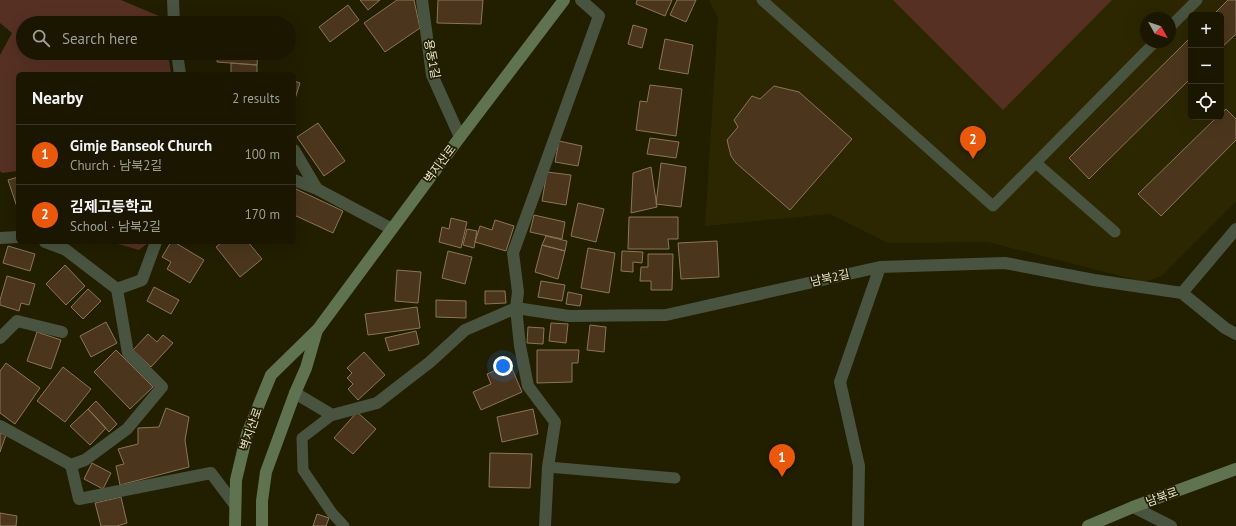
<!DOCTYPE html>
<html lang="en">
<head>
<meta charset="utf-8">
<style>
  :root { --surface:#1a1600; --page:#27230f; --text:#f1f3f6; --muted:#9f9f99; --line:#383522; --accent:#ea580c }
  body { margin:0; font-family:"PT Sans","Noto Sans KR",sans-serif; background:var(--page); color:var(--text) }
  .controls { position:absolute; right:12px; top:12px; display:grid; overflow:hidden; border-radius:6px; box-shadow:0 4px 16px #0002 }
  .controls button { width:36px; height:36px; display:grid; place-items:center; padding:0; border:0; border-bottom:1px solid var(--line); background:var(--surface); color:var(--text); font:20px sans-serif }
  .compass { position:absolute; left:1140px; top:12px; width:36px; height:36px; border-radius:50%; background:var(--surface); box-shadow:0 4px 16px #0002; rotate:130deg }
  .you { position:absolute; left:503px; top:366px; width:14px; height:14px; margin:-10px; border:3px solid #fff; border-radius:50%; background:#1a73e8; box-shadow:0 0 0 6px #1a73e833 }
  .badge { display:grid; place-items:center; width:26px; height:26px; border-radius:50%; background:var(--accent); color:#fff; font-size:13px; font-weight:700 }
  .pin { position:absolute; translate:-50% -33px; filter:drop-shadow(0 1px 2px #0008) }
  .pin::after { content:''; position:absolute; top:21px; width:14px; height:12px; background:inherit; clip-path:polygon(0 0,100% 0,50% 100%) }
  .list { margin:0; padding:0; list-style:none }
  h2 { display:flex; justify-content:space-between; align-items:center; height:52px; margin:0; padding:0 16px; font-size:17px }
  h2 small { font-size:13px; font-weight:400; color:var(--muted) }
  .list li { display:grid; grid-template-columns:26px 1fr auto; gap:12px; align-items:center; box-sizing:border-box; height:60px; padding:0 16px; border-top:1px solid var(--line) }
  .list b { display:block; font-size:15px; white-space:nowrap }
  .list p { margin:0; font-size:13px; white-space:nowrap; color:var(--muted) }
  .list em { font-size:13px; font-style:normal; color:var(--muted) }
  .icon { flex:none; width:22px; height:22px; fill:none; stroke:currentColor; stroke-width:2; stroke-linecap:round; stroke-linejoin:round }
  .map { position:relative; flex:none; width:1236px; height:526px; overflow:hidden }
  .search { position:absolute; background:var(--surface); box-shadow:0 4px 16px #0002; left:16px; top:16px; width:280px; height:44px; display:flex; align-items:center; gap:10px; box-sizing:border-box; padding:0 14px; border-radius:22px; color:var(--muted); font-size:15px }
  .panel { position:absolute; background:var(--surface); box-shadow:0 4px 16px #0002; left:16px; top:72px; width:280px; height:172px; border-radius:6px }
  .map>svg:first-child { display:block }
  .built { fill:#2d2700; fill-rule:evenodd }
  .green { fill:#563023 }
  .building { fill:#4b361d; stroke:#8c7559 }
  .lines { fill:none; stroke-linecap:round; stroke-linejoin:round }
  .lane { stroke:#48543f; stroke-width:11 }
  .street { stroke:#48543f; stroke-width:12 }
  .secondary { stroke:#5f7351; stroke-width:12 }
  .labels { text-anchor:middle; stroke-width:3.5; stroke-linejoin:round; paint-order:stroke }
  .street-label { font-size:12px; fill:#e9e7d4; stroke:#221e00 }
</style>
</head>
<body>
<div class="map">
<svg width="1236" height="526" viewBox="0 0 1236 526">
  <rect width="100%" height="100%" fill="#221e00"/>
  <path class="built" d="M709,0H1236V201L1161,276L1144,282L988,242L888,243L830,214L705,226L718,18ZM1191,15H1221V117H1191ZM1146,18H1170V42H1146Z"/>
  <path class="green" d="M0,0H121L166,19V23H23V53H168L171,74H18V171L2,173L0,171V55L12,33L0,23Z
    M893,0H1112L1003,110Z
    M111,242H149L139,250Z"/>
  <path class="building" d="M360,0H380L368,10Z
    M397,0H414L420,28L385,52L364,23Z
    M438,0H483L481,24L437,23Z
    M637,0H672L665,16L636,4Z
    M677,0H696L686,22L670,15Z
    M1228,0H1236V34L1221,48V15H1213Z
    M348,5L359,20L330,42L319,27Z
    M633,25L647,29L642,48L628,44Z
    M1191,37V78L1089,179L1069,158Z
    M665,39L693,45L688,74L659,69Z
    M218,53H258L257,65L217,62Z
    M231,63L257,65V74H231Z
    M294,81L300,83L294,102Z
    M650,85L682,89L676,136L636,130L640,101L647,102Z
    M774,86L799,92L852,139L790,210L736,163L731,156L727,140L738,127L734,120L752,96L760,99Z
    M1226,109L1236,119V140L1161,216L1138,194L1217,117H1221V113Z
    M318,123L345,161L324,176L297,137Z
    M650,138L679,142L676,158L647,154Z
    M559,141L582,146L578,166L555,162Z
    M661,163L686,167L681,207L656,204Z
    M651,167L657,207L631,213L633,173Z
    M547,172L571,175L566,205L542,201Z
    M18,177V210L8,180Z
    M296,189L343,211L333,233L294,215V193Z
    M578,203L604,209L596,242L571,236Z
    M534,215L565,222L562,239L530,232Z
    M629,217H678V239H668L669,249H628Z
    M451,218L467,222L461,248L439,242L442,227L449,229Z
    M495,220L514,226L506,251L475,242L480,226L492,230Z
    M467,229L477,231L474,248L463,245Z
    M546,236L567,241L565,251L542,245Z
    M717,241L719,277L681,279L678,243Z
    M171,242H174L204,260L190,283L167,269L171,262L162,257Z
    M222,242H248L262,259L240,277L216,247Z
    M542,245L565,251L558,279L535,272Z
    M8,246L35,254L30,271L3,263Z
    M588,248L615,253L609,293L581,288Z
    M448,251L472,257L465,284L442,278Z
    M622,251L643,252L642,263L633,262V272L621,271Z
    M648,254H673L672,290H651V281H640L641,267H648Z
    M65,265L85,286L66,305L46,284Z
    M397,270L421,272L418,303L395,301Z
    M7,276L35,284L29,305L21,303L19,311L0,305V300Z
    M541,281L565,285L562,301L538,297Z
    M154,287L179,300L171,314L147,301Z
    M88,289L101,301L83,319L71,307Z
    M485,291H505L506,303L485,304Z
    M568,292L582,295L580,306L566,304Z
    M436,300L466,301V318L436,317Z
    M417,307L420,328L368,335L365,314Z
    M106,322L117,343L91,357L80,336Z
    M551,323L568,324L566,343L549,341Z
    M590,325L606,327L604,352L587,350Z
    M528,327L544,328L543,344L527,343Z
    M416,331L419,344L389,351L385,338Z
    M37,332L61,340L51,369L27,361Z
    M148,334L157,342L163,335L173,343L151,367L133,350Z
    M116,350L153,387L130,409L94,372Z
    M537,350H579L578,363H572V382L537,383Z
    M364,352L385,375L358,400L348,389L353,384L347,378L352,373L347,368Z
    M6,363L40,388L15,424L0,413V371Z
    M510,364L522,392L481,410L473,392L491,384L487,374Z
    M63,367L91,389L65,422L37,401Z
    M96,401L117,424L109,432L88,409Z
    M166,408L189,417L185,440L189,467L120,485L116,466L124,464L118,449L138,444V428L159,427Z
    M88,409L106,428L90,445L70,426Z
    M533,409L538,434L502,442L497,417Z
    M357,412L376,429L353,454L334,438Z
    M0,433L6,435L0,452Z
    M490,453L532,454L530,488L489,487Z
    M92,463L111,473L103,489L84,479Z
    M121,497L127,523L117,526H101L95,503Z
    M0,513L17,516L16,526H0Z
    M317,514L329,518L326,526H313Z"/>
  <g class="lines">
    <path class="lane" d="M762,0L993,206L1155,42
      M1170,27L1197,0
      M1036,163L1115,232
      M332,415L302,438L303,470L332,513L344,526
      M548,467L675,478"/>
    <path class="street" d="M173,0L174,23
      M422,0L432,75L460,137
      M177,53L180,74
      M294,150L317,189
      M294,180L317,189L392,229
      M0,238L18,237
      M45,242L66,250L117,289L128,353L162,387L127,429L85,460L71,465
      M880,267L1005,263L1094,280L1182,293L1225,328L1236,334
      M117,289L142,280L156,242
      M1182,293L1236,229
      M0,338L17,321L62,332
      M295,393L332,415L377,403L430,362L465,330L516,308L569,316L666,315L880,267L840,382L859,466L858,526
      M0,426L71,465L79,499L211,473L235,505
      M1133,507L1171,526
      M545,526L548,467L555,422L528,386L520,346L516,308L518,292L513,253L599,16L581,0"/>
    <path class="secondary" d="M235,526L236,480L247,434L271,375L318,329L460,137L564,0
      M262,526V501L266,472L295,393L306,368L317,330
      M1088,526L1133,507L1236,469"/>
  </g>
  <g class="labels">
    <g class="street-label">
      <text transform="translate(432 59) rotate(79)" y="4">용동1길</text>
      <text transform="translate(440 164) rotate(-53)" y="4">벽지산로</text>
      <text transform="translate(830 278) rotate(-13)" y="4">남북2길</text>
      <text transform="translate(251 429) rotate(-71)" y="4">벽지산로</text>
      <text transform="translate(1162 497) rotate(-20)" y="4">남북로</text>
    </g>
  </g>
</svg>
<div class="controls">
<button>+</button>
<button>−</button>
<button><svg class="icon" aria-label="locate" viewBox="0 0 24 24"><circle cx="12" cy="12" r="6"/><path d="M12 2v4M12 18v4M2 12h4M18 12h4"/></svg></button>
</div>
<svg class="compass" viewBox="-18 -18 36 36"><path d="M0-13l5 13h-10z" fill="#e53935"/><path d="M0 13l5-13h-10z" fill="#9f9f99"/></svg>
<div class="you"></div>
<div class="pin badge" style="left:782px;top:477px">1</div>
<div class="pin badge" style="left:973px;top:159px">2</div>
<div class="search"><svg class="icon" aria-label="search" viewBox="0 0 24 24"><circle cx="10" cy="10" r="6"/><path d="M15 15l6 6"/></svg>Search here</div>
<section class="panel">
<h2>Nearby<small>2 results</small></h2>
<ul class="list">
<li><span class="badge">1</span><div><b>Gimje Banseok Church</b><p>Church · 남북2길</p></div><em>100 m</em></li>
<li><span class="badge">2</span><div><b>김제고등학교</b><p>School · 남북2길</p></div><em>170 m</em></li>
</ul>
</section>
</div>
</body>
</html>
